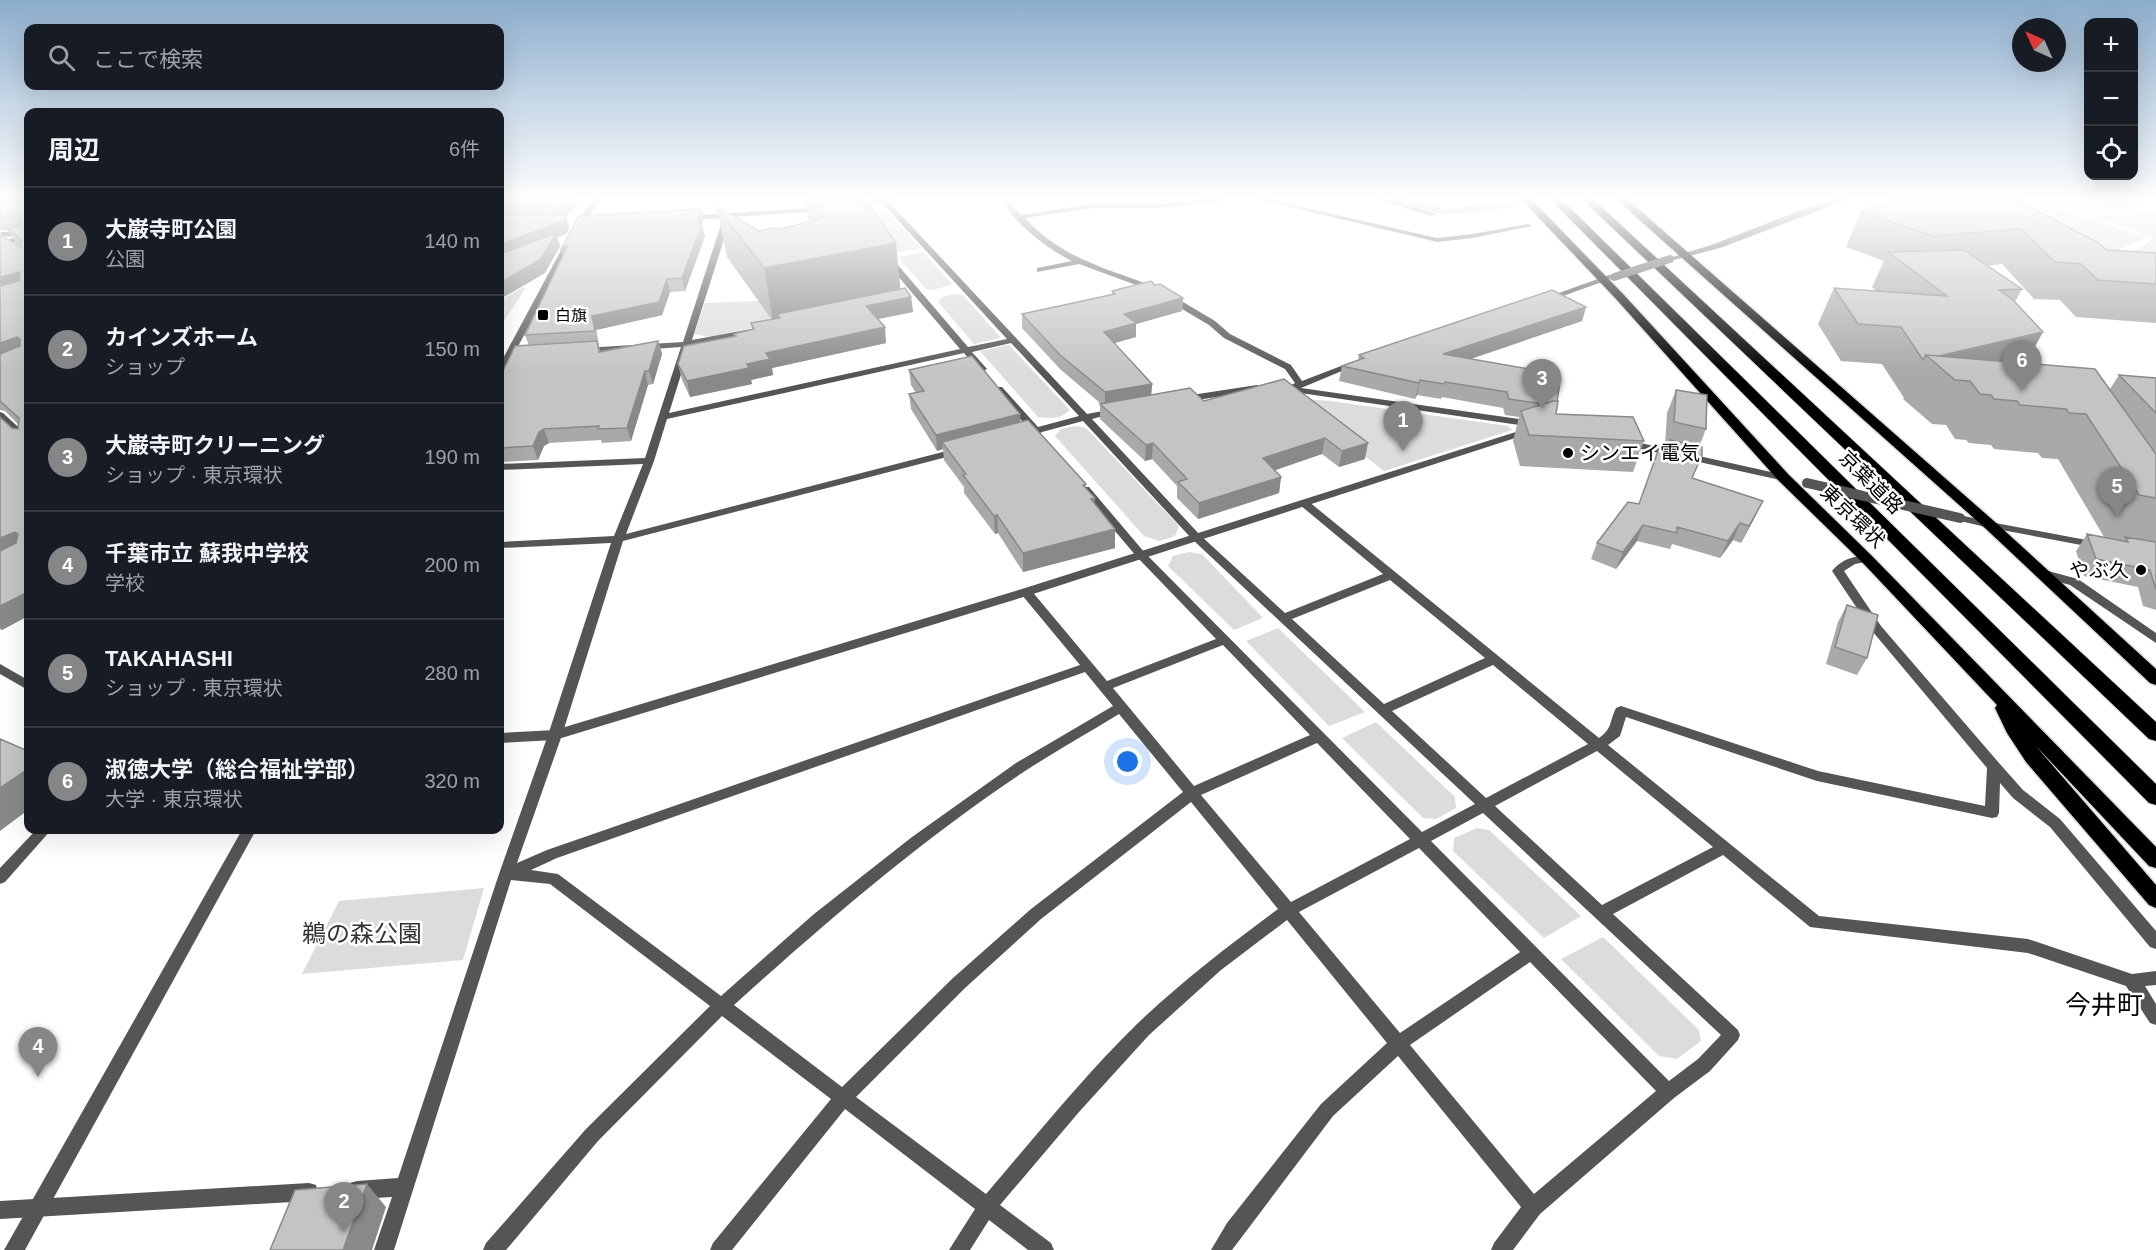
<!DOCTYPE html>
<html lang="ja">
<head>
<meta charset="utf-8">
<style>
  :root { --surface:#171b24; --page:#242831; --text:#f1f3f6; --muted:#9ea1a6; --line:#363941; --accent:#858687 }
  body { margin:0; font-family:Arial,"Noto Sans JP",sans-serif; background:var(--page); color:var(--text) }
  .controls { position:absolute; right:18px; top:18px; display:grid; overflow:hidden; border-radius:12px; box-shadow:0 6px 24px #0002 }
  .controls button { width:54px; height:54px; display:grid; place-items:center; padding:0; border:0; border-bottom:2px solid var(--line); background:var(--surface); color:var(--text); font:30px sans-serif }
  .compass { position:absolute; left:2012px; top:18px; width:54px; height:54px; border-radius:50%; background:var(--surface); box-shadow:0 6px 24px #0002; rotate:315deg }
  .you { position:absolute; left:1128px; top:762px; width:21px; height:21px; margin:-15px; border:4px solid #fff; border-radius:50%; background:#1a73e8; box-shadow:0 0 0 9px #1a73e833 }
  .badge { display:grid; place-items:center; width:39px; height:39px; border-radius:50%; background:var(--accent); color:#fff; font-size:20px; font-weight:700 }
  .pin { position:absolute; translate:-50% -50px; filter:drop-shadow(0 2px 3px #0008) }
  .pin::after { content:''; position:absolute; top:32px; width:21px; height:18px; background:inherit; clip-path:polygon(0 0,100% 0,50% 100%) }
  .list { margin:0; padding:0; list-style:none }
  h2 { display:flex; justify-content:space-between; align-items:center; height:78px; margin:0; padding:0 24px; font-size:26px }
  h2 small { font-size:20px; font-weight:400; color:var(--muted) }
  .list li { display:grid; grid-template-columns:39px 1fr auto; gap:18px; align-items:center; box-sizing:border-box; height:108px; padding:0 24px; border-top:2px solid var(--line) }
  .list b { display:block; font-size:22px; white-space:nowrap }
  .list p { margin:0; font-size:20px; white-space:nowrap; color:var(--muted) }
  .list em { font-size:20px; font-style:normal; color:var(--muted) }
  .icon { flex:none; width:33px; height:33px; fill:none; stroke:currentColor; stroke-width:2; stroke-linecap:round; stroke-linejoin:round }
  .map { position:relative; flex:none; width:2156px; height:1250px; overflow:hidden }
  .search { position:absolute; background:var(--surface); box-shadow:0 6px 24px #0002; left:24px; top:24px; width:480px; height:66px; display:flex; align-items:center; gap:15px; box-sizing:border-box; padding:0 21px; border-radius:12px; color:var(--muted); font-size:22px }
  .panel { position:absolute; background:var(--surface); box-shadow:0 6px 24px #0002; left:24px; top:108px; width:480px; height:726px; border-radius:12px }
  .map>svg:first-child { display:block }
  .green { fill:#dcdcdc }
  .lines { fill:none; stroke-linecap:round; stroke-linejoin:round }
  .stream { stroke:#a3a3a3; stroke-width:5 }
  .trunk-casing { stroke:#dbdbdb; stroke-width:3 }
  .motorway-casing { stroke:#dbdbdb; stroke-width:2 }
  .minor { fill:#555; fill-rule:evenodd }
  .tertiary { fill:#555; fill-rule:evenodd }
  .trunk { fill:#000; fill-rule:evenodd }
  .motorway { fill:#000; fill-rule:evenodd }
  .minor-bridge { stroke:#555; stroke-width:8 }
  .tertiary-bridge { stroke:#555; stroke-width:10 }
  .wall { fill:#a9a9a9 }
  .shaded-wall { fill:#898989 }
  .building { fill:#c4c4c4; stroke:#898989; stroke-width:1.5 }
  .poi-dot { fill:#000; stroke:#fff; stroke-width:2 }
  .labels { text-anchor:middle; stroke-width:5; stroke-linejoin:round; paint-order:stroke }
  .far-poi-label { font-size:16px; fill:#000; stroke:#fff; text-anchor:start }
  .poi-label { font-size:20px; fill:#000; stroke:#fff; text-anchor:start }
  .street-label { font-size:20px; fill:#000; stroke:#fff }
  .near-park-label { font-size:24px; fill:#333; stroke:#fff }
  .near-neighbourhood-label { font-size:26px; fill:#000; stroke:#fff }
</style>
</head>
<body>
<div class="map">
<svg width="2156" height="1250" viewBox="0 0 2156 1250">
  <rect width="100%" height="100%" fill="#fff"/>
  <path class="green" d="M2006,199H2121L2136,210L2156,214V286L2124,256L2146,245L2153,237L2050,203Z
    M2048,205L2147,237L2091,262L1991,228Z
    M886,210L921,248L894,253L861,214Z
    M923,252L952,284L934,290L926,289L898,257Z
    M523,287L526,288L500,327V301Z
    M955,294L963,295L1001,338L974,344L938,302L942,297Z
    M857,297L860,305L709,337L694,334L705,303Z
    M1009,345L1070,410C1061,419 1050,419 1038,417L980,351Z
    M1291,398L1330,401L1508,426L1512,430L1384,471Z
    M1075,426L1086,428L1179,526L1175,536L1160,541L1144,536L1055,436L1061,429Z
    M1189,552L1202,554L1263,618L1234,630L1168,566L1173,556Z
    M1278,628L1365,712L1329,726L1246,641Z
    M1376,722L1455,797L1456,808L1436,819L1423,818L1342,738Z
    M1477,828L1489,830L1581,916L1544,938L1453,851L1454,838Z
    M484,888L463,960L302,974L339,901Z
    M1603,937L1699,1030L1701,1041L1677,1059L1659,1056L1561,959Z"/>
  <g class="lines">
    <path class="stream" d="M1397,199L1444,212L1511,205"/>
    <g class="trunk-casing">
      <path id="trunk" d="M1521,199H1531L1624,295L1789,475L1872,556L2156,847V868L2149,866L2035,745L2156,885V908L2149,905L2026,762L2007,733L1995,708L1997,705L1862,562L1779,481L1616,299Z
        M1616,199H1627L1995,522L2156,669V685L2150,683L1985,528Z"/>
    </g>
    <g class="motorway-casing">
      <path id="motorway" d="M1550,199H1561L2156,784V805L2149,803Z
        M1582,199H1593L2156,722V741L2149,739Z"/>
    </g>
    <path class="minor" d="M879,199H901L889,202L1087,414L1118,408V412L1092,419L1200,535L1285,613L1383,574L1300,505L1299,503L1300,501H1308L1599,738C1613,728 1609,722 1616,708L1621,706L1818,771L1985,806L1987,768L1873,632L1832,571C1841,559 1856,554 1871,557L1873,559L1871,561L1855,564L1844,571L1881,626L1999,763L2023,790L2060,819L2156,931V949L2150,947L2050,827L2013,798L2000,783L1999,813L1997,817L1992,818L1817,781L1626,717L1620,736L1608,745L1819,916L2028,939L2132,974L2156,971V985L2145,986L2156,1004V1025L2150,1023L2126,986L2028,953L1810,927L1723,855L1613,914L1738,1030L1740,1035L1738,1040L1710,1071L1674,1098L1540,1214L1513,1250H1491L1494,1243L1521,1207L1398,1056L1333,1116L1232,1250H1211L1227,1223L1321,1104L1387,1043L1287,920L1221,970L1149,1035L1079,1112L1000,1205L1051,1243L1054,1250H1028L989,1220L970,1250H949L975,1209L845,1109L732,1250H710L713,1243L831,1099L722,1016L598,1141L506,1250H483L486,1243L586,1129L710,1006L550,884L511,880L394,1250H374L392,1197L357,1199L350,1197L348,1190L350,1183L357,1181L398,1178L499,874L548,735L611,543L500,548V542L614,536L643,464L500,470V464L645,458L681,347L583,354L579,351L583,348L683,342L723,218L684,220L683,218L687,216L822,207L826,209L822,211L731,217L692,340L751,329L755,332L751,335L690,346L669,413L960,349L885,261V257H891L968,347L1007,339L882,203L849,208L845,206ZM1011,343L1079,416L1038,427L1002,387H996V391L1029,429L1018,432V436L1037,435L1042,432L1083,421L1192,539L1475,804L1422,832L1145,553L1089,487H1081L1080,489L1081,491L1137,557L1216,639L1107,681L1030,589H1022L1020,592L1022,595L1080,665L547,850L517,863L562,735L623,541L962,453L963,451L958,448L626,534L654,461L667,419L964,353L979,371L982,372L987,369L972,352ZM1390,580L1485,658L1384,704L1292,619ZM1223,645L1310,735L1194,786L1113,688ZM1493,665L1588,744L1486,798L1392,711ZM1085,672L1113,706L1016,763L912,837L814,914L721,996L558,874L531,870L557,858ZM1119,714L1183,792L1031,909L953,978L842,1087L734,1005C826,922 921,840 1025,771C1056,751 1088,733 1119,714ZM1317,743L1410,839L1291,902L1201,795ZM1597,751L1713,847L1602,905L1495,806ZM1191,802L1278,909C1229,945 1181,982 1137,1024C1083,1077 1035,1137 986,1194L856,1097L965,988L1041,919ZM1483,813L1721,1035L1698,1059L1669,1081L1431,841ZM1419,848L1520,952L1400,1033L1299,912ZM1530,962L1656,1091L1534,1194L1410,1045Z
      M1002,199H1008L1013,207L1021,215L1093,204H1158L1205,199H1226L1222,201L1158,208H1093L1025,218C1062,259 1109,269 1158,288L1159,290L1155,292L1079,264L1037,272V268L1072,261C1049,250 1012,222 1002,199Z
      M1256,199H1268L1437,238L1473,234L1528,224L1532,226L1473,238L1437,242Z
      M1378,199H1389L1437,214L1430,216Z
      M1838,199H1849L1720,248L1670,261L1666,259L1714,244L1804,209Z
      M28,234V238L0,246V242Z
      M1609,275L1616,277L1549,301L1542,299Z
      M1167,296H1173L1215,321L1230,334L1291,365L1302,381L1354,361H1360L1361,363L1301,388L1533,421L1538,424L1533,427L1280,390V386H1290L1295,383L1285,369L1224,338L1209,325L1167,300Z
      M1257,385L1262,388L1260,390L1185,402L1180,399L1185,396Z
      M0,412L3,413L28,436V444L25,443L0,420Z
      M1627,440L1784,475L1789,478L1784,481L1623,445L1622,443Z
      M1990,522L2097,542L2103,545L2097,548L1986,527L1985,525Z
      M2041,569L2078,579L2156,633V643L2070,585L2037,576L2035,573Z
      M36,830H51L5,882L0,884V868Z
      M309,1183L316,1185L318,1192L316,1199L309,1201L0,1219V1201Z"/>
    <path class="tertiary" d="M593,199H600L580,230H574L573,228Z
      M0,232L28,233V237L0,236Z
      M566,241L573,243L505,371L500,374V364Z
      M1528,428L1533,431L1531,433L1030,595L555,740L500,743V733L555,730L1022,589Z
      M1960,515L1994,523L1995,525L1990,528L1956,520L1955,518Z
      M0,664L28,680V690L0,674Z
      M242,830H256L25,1250H4Z"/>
    <use href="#trunk" class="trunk"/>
    <use href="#motorway" class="motorway"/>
    <path class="minor-bridge" d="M1614,277L1670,259"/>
    <path class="tertiary-bridge" d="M1807,483L1960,518"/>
  </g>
  <path class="wall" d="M0,199H28V616L2,630L0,629V417L12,428L18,429V424L5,411L0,410V231L4,237L21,247L17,244L9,231L0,230Z
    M500,199H576L578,205L566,215L569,228L566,234L557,237L560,246L545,273L500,299Z
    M806,199H863V206L900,289L911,297L913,312L878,319L886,343L772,368L773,375L751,380L752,384L690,397L682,380L678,364L735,336L734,334L752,329L751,323L772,320L727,257L717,207L759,231L780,229L810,222L808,218Z
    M1893,199H2028L2025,204L2106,250L2156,253V323L2076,317L2060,300L2034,299L2002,264L1987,266L2022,289L2015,302L2025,363L2110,389L2119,375L2156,378V610L2143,606L2138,587L2084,576L2076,551L2087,534L2104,537L2058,459L2042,458L2038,453L1994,449L1991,445L1969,443L1966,440L1955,439L1946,425L1932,424L1903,399L1904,398L1882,364L1841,361L1818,324L1834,288L1876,291L1872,287L1884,261L1846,247L1861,212Z
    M701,209L703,221L702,225L705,236L685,291L670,292L662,315L596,330L600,351L658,341L662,354L653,384L648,385L631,441L602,443L601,440L549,443L544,446L538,460L500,462V377L529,346L525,335Z
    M1155,285L1183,298L1182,311L1136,324V337L1114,343L1152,384L1151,395L1204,401L1284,379L1365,459L1339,467L1322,454L1274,470L1281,477L1279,493L1198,519L1177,498V486L1152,459L1145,461L1100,419V403L1060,369L1022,328V314L1112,294V291Z
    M1586,307L1582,321L1471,359L1533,373L1539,379L1557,401L1556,414L1644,441L1633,472L1520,466L1513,441L1519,417L1505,415L1503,408L1442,397L1441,399L1417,395L1415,399L1339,381L1342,366L1358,360L1359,355Z
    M909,370L1021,422L1086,484V488L1095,505L1115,548L1023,572L998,533L995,534L964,493V487L944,460L943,449L937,451L911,409L909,394L916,393L911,385Z
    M1676,390L1706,429L1699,447L1693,478L1755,517L1741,543L1733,540L1720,558L1672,544L1670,549L1637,541L1616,569L1591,559L1597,543L1639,504L1668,446H1665L1667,413Z
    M1847,605L1867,658L1857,675L1826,664L1838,622Z"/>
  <path class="shaded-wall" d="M567,199H576L578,205L561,220L557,207Z
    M863,199L868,248L896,243L901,295L777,314L778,320L773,321L764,268L860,206Z
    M1996,199H2028L2021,211Z
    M701,209L703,221L702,225L705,236L685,291L682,278Z
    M566,215L569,228L566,234L557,237L560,246L545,273L500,299V245Z
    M568,245L565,262L561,249Z
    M20,272L28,286L0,295V277Z
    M667,279L670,292L662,315L596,330L599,345L592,316Z
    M911,297L913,312L868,321L866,306Z
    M1183,298L1182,311L1136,324V337L1104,346V332L1124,314Z
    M1586,307L1582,321L1440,369L1443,354Z
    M885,327L886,343L772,368L773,375L751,380L752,384L690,397L687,381L747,364L766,353Z
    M2043,332L2022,370L1969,382L1970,381L1930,359Z
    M17,337L27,353L0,363V343Z
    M658,341L662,354L653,384L649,371Z
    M645,371L648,385L631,441L627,428Z
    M1420,380L1417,395L1415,399L1419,383Z
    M1152,384L1151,399L1105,407V392Z
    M1020,414L1021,429L942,442L943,449L937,451L936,435Z
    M544,429L549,443L544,446L538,460L533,446L539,432Z
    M1325,438L1322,454L1261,475L1263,458Z
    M1153,443L1152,459L1145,461L1146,445Z
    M1368,443L1365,459L1339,467L1342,451Z
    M1281,477L1279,493L1198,519L1199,503Z
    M1095,498V516L1091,499Z
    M1763,501L1755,517L1741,543L1749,526Z
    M997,515L998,533L995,534L994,516Z
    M1740,523L1733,540L1720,558L1728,541Z
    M1643,525L1637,541L1616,569L1623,552Z
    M1115,529V548L1023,572V553Z
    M15,532L27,549L0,562V538Z
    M28,592V616L2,630L0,628V606Z
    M28,769V810L0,831V788Z
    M367,1184L386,1207L372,1250H343Z"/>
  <path class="building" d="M0,199H28V592L0,606V551L16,543L18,534L15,532L0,538V417L12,428L18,429L19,418L0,401V354L20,346V339L17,337L0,343V286L19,281L20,272L0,277V235L21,247V239L8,229L21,225V217H0Z
    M500,199H567L557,207L500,208Z
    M815,199H863L860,206H870L896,243L764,268L717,207L759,231L773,228L780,229L824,218Z
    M1893,199H2014L2099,243L2106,250L2156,253V284L2098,280L2081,264L2055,262L2021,229L1933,236L1861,212Z
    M701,209L697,224H702L682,278L667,279L659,302L592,316L595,331L525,335L568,245L561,249L579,216Z
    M500,215H566L562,221L500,245Z
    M556,233L541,259L500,283V254Z
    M1964,250L2022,289L1999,290L2013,300L2043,332L1939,356L1926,355L1923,360L1901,327L1858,324L1834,288L1947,296L1888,252Z
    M1151,281L1155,285L1160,284L1183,298L1124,314L1136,323L1104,332L1152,384L1105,392L1060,355L1022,314L1115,294L1112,291Z
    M905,288L911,297L866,306L885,327L766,353L770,359L747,364L749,368L687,381L678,364L684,346L736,336L734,334L754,329L751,323L780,318L777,314Z
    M1552,290L1586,307L1443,354L1534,370L1533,373L1540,374L1538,378L1560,382L1557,401H1553L1543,404L1509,399L1507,392L1445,382L1444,384L1420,380L1419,383L1342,366L1364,358L1359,355Z
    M597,341L599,352L658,341L649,371H645L627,428L598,429L599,426L544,429L539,432L533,446L500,448V377L515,346Z
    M1926,355L2095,369L2156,454V498L2139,495L2086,414L2069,413L2066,409L2020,405L2017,401L1994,399L1991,395L1980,394L1970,381L1955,380Z
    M972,356L1020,414L936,435L909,394L924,391L909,370Z
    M2119,375L2156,378V413Z
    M1284,379L1368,443L1342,451L1325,438L1263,458L1281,477L1199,503L1178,482L1187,479L1153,443L1146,445L1100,404L1190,388L1204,401Z
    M1676,390L1707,395L1706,429L1674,422Z
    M1553,401H1558L1556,414L1633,417L1644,441L1529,435L1521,411Z
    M1028,420L1086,484L1083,485L1095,498L1091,499L1115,529L1023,553L997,515L994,516L963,475L966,474L942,442Z
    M1670,440L1702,447V455L1692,478L1763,501L1749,526L1740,523L1728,541L1677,527V533L1643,525L1623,552L1597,543L1628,502L1639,504L1659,448L1669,450Z
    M2087,534L2128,542L2125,537L2156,542V590L2150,570L2096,559Z
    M1847,605L1878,615L1867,658L1835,647Z
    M0,739L28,751V769L0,788Z
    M367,1184L343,1250H270L295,1190Z"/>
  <linearGradient id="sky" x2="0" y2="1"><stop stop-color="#8cadcc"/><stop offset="0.53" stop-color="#fff"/><stop offset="1" stop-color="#fff" stop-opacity="0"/></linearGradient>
  <rect width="2156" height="374" fill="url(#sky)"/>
  <g class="poi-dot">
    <rect x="537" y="309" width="12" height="12" rx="3"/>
    <circle cx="1568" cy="453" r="6"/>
    <circle cx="2141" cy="570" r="6"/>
  </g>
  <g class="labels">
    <g class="far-poi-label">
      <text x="555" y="321">白旗</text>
    </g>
    <g class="poi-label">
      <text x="1580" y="460">シンエイ電気</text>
      <text x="2129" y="577" text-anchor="end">やぶ久</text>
    </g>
    <g class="street-label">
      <text transform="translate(1871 482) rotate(45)" y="7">京葉道路</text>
      <text transform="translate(1853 516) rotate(44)" y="7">東京環状</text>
    </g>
    <g class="near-park-label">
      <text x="362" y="942">鵜の森公園</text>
    </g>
    <g class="near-neighbourhood-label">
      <text x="2104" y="1014">今井町</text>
    </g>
  </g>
</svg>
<div class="controls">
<button>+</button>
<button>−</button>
<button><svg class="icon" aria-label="locate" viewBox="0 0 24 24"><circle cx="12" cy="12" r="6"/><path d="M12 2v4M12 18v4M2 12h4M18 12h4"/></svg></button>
</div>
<svg class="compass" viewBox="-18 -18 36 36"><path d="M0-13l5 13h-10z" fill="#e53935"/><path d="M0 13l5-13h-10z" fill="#9ea1a6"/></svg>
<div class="you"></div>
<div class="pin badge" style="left:1403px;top:451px">1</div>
<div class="pin badge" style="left:344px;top:1232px">2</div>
<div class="pin badge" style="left:1542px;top:409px">3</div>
<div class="pin badge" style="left:38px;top:1077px">4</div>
<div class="pin badge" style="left:2117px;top:517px">5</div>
<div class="pin badge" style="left:2022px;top:391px">6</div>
<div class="search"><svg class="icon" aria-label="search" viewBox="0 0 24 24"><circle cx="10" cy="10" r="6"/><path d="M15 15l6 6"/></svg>ここで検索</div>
<section class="panel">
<h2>周辺<small>6件</small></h2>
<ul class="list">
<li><span class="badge">1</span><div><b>大巌寺町公園</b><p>公園</p></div><em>140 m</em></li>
<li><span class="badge">2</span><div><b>カインズホーム</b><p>ショップ</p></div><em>150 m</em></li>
<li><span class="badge">3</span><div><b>大巌寺町クリーニング</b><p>ショップ · 東京環状</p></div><em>190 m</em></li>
<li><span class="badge">4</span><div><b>千葉市立 蘇我中学校</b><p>学校</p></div><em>200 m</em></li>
<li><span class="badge">5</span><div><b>TAKAHASHI</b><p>ショップ · 東京環状</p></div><em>280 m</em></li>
<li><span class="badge">6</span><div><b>淑徳大学（総合福祉学部）</b><p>大学 · 東京環状</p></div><em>320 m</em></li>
</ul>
</section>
</div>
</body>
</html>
